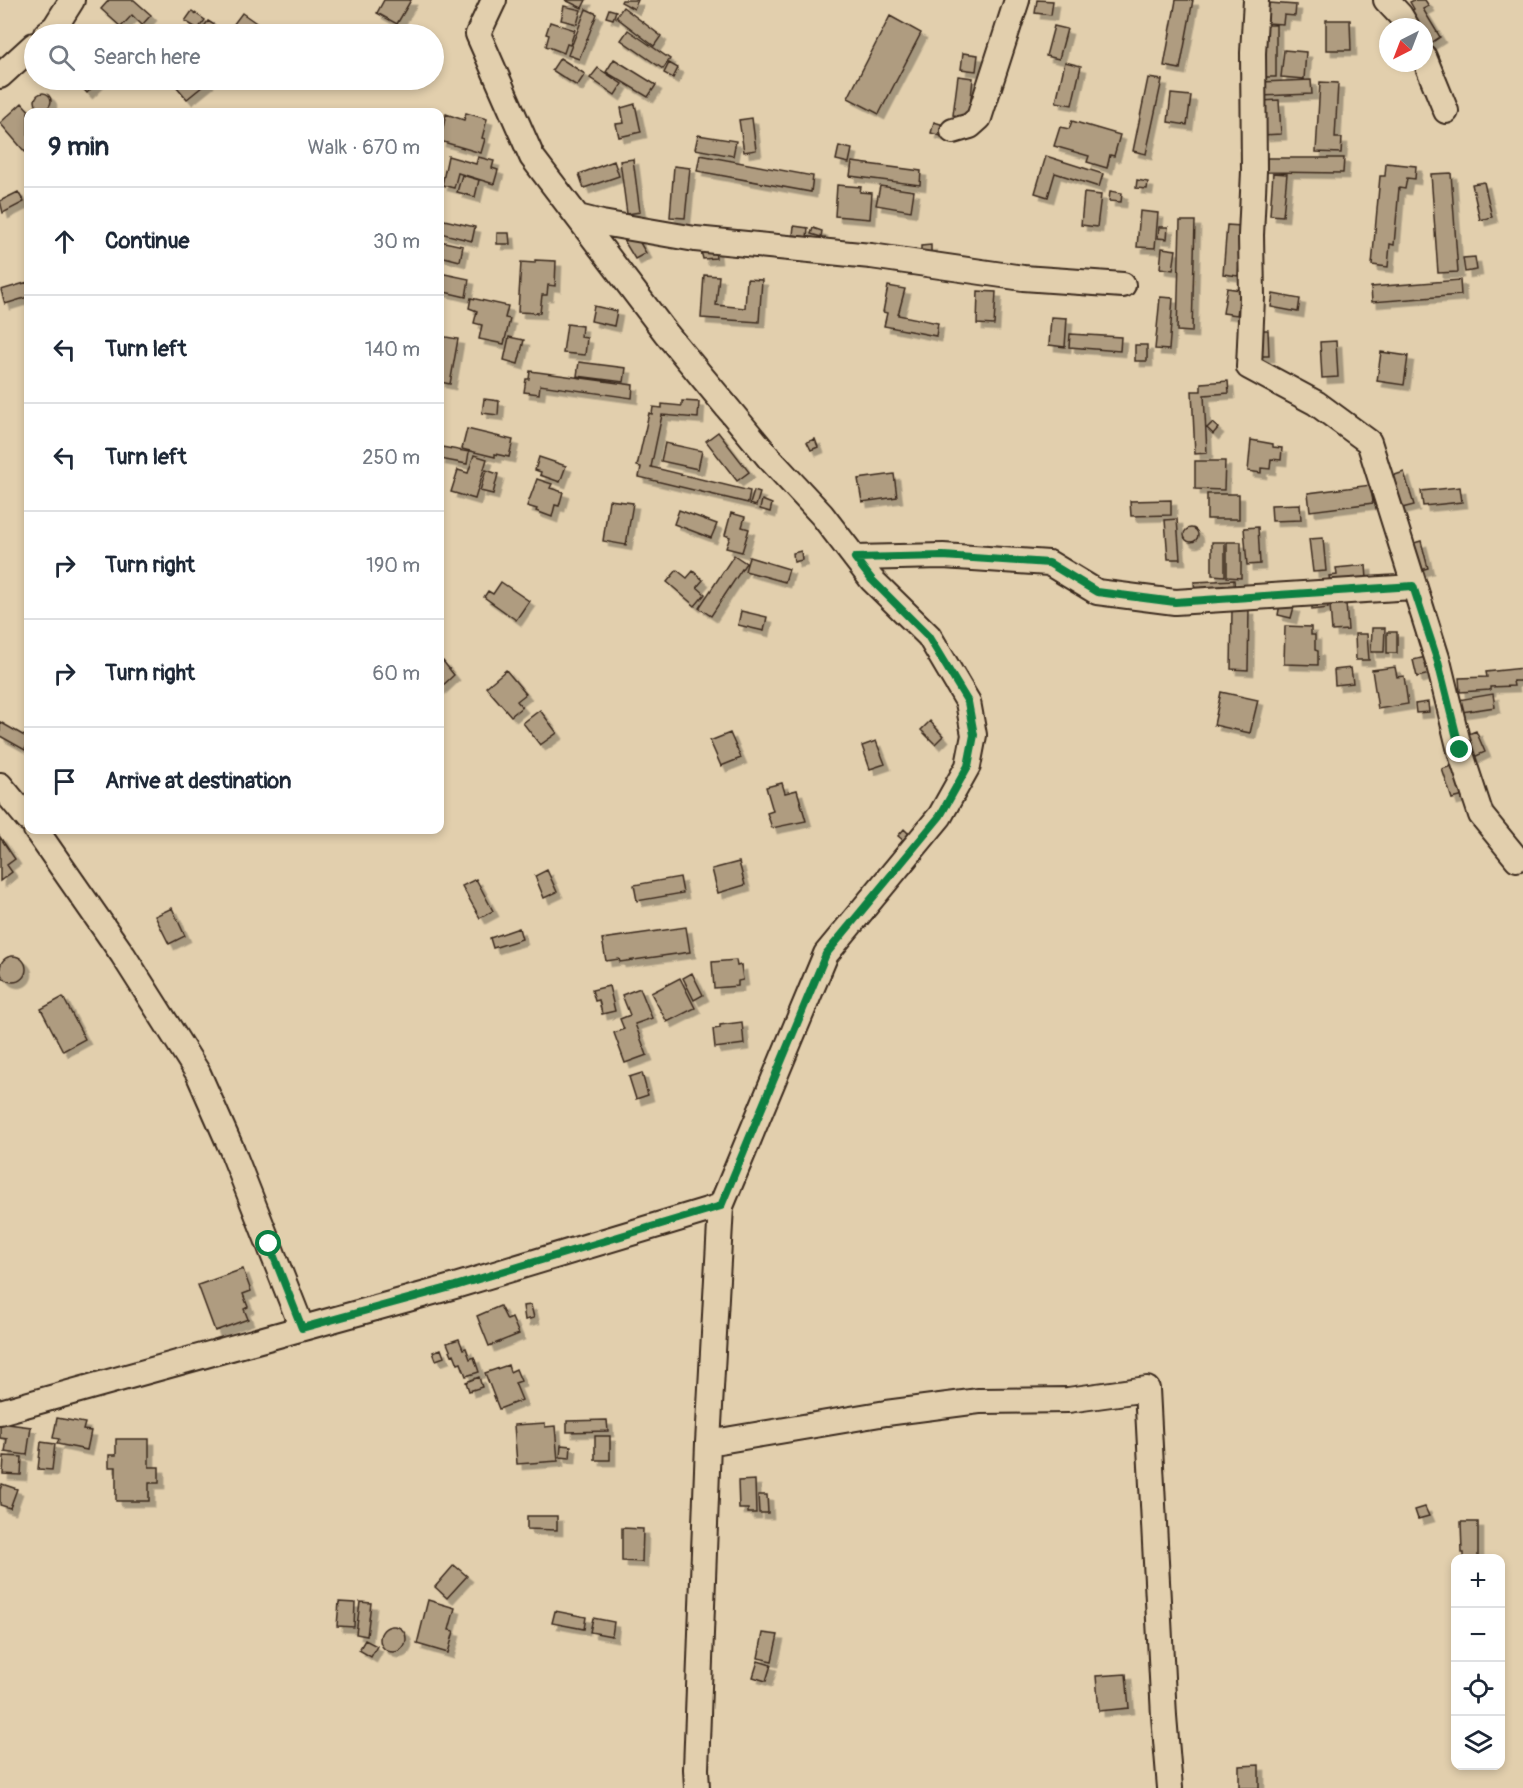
<!DOCTYPE html>
<html lang="en">
<head>
<meta charset="utf-8">
<style>
  :root { --surface:#fff; --page:#f6f6f7; --text:#1f2937; --muted:#747a83; --line:#e0e1e3 }
  body { margin:0; font-family:Pangolin,sans-serif; background:var(--page); color:var(--text) }
  .controls { position:absolute; right:18px; bottom:18px; display:grid; overflow:hidden; border-radius:12px; box-shadow:0 3px 9px #0003 }
  .controls button { width:54px; height:54px; display:grid; place-items:center; padding:0; border:0; border-bottom:2px solid var(--line); background:var(--surface); color:var(--text); font:30px sans-serif }
  .compass { position:absolute; left:1379px; top:18px; width:54px; height:54px; border-radius:50%; background:var(--surface); box-shadow:0 3px 9px #0003; rotate:222deg }
  .stop { position:absolute; width:18px; height:18px; margin:-14px; border:4px solid #0b8043; border-radius:50%; background:#fff }
  .stop.end { background:#0b8043; border-color:#fff; box-shadow:0 2px 6px #0008 }
  .list { margin:0; padding:0; list-style:none }
  h2 { display:flex; justify-content:space-between; align-items:center; height:78px; margin:0; padding:0 24px; font-size:26px }
  h2 small { font-size:20px; font-weight:400; color:var(--muted) }
  .list li { display:grid; grid-template-columns:39px 1fr auto; gap:18px; align-items:center; box-sizing:border-box; height:108px; padding:0 24px; border-top:2px solid var(--line) }
  .list b { display:block; font-size:22px; white-space:nowrap }
  .list em { font-size:20px; font-style:normal; color:var(--muted) }
  .icon { flex:none; width:33px; height:33px; fill:none; stroke:currentColor; stroke-width:2; stroke-linecap:round; stroke-linejoin:round }
  .map { position:relative; flex:none; width:1523px; height:1788px; overflow:hidden }
  .search { position:absolute; background:var(--surface); box-shadow:0 3px 9px #0003; left:24px; top:24px; width:420px; height:66px; display:flex; align-items:center; gap:15px; box-sizing:border-box; padding:0 21px; border-radius:33px; color:var(--muted); font-size:22px }
  .panel { position:absolute; background:var(--surface); box-shadow:0 3px 9px #0003; left:24px; top:108px; width:420px; height:726px; border-radius:12px }
  .map>svg:first-child { display:block }
  .building { fill:#af9c80; stroke:#3b2a1e; stroke-width:1.5; filter:url(#shadow) }
  .lines { fill:none; stroke-linecap:round; stroke-linejoin:round }
  .street-casing { stroke:#3b2a1e; stroke-width:28 }
  .street { stroke:#e2cfad; stroke-width:24 }
  .route { stroke:#0b8043; stroke-width:8 }
</style>
</head>
<body>
<div class="map">
<svg width="1523" height="1788" viewBox="0 0 1523 1788">
  <defs>
    <filter id="shadow"><feDropShadow dx="5.5" dy="5.5" stdDeviation="0" flood-color="#0004"/></filter>
  </defs>
  <rect width="100%" height="100%" fill="#e2cfad"/>
  <filter id="ink" filterUnits="userSpaceOnUse"><feTurbulence type="fractalNoise" baseFrequency=".0167" numOctaves="2"/><feDisplacementMap in="SourceGraphic" scale="12" xChannelSelector="R" yChannelSelector="G"/><feConvolveMatrix kernelMatrix="1 2 1 2 8 2 1 2 1" color-interpolation-filters="sRGB"/></filter>
  <g filter="url(#ink)">
    <path class="building" d="M109,0H134L151,15L142,25L132,15L121,27L101,9Z
      M384,0H411L397,24L377,13Z
      M565,0H586L582,8Z
      M622,0H638L634,9L621,2Z
      M1037,0L1053,1L1051,15L1035,13Z
      M1176,0H1193L1180,69L1164,66Z
      M1414,0H1425L1429,6L1423,9L1440,37L1428,45L1424,38V27H1418L1409,12L1414,9L1410,2Z
      M1269,3L1296,5L1295,16L1284,15L1283,24L1267,23Z
      M564,6L581,10L577,24L561,20Z
      M623,7L661,36L654,46L616,17Z
      M586,9L597,14L579,59L568,55Z
      M609,9L616,11L613,19L606,17Z
      M192,11L205,20L198,29L185,21Z
      M242,13L272,34H246L233,25Z
      M890,16L921,33L879,114L848,98Z
      M1326,20H1350L1351,50H1326Z
      M208,21L229,34H207L201,31Z
      M550,22L575,30L570,45L567,44L564,53L546,46L549,35L546,34Z
      M1260,25H1276V77H1260Z
      M1054,26L1067,29L1059,59L1046,56Z
      M628,30L670,59L663,69L621,40Z
      M1284,50L1306,52L1304,79L1281,77Z
      M963,53L978,55L976,71L961,69Z
      M560,58L585,74L577,86L552,70Z
      M614,59L656,85L648,97L606,72Z
      M1065,62L1081,66L1072,105L1056,102Z
      M669,63L678,68L673,78L664,73Z
      M598,68L622,84L615,95L590,78Z
      M958,76L973,78L969,117L953,115Z
      M1148,78L1162,80L1146,154L1133,151Z
      M79,80H100L87,93L77,82Z
      M171,80H206L208,82L187,99Z
      M1311,80L1312,94L1261,96V82Z
      M1320,82L1338,83L1335,138H1342L1341,153L1316,152Z
      M35 101a8 8 0 1 1 16 0a8 8 0 1 1-16 0Z
      M1171,94L1191,96L1187,125L1168,122Z
      M1279,100L1281,134L1263,135L1261,101Z
      M22,103L30,112H28V149L25,152L0,123Z
      M635,104L641,132L619,137L616,124L624,123L621,108Z
      M466,113L487,119L482,138L485,139L481,153L440,141L446,114L464,120Z
      M752,118L756,150L744,152L739,120Z
      M1072,121L1120,135L1114,156L1110,155L1107,168L1087,162L1089,156L1054,146L1060,127L1069,129Z
      M934,122L944,125L941,136L931,133Z
      M698,135L736,141L733,156L695,149Z
      M839,146L852,149L849,163L836,160Z
      M700,155L813,176L811,192L697,171Z
      M448,156L476,164L478,157L494,161L492,168L498,170L494,184L458,173L454,188L442,185Z
      M1046,156L1103,174L1099,187L1055,173L1048,197L1035,193Z
      M1267,158H1344L1343,173L1267,172Z
      M633,159L640,212L627,214L620,161Z
      M614,161L619,176L584,188L579,174Z
      M852,162L921,171L920,185L850,176Z
      M1386,163L1416,166L1415,179L1407,178L1405,189L1399,188L1394,245L1390,244L1388,267L1372,265L1380,176H1385Z
      M674,166L690,168L685,218L670,217Z
      M1273,173L1287,174L1283,216L1270,215Z
      M1451,173L1458,272L1438,273L1431,174Z
      M462,175L479,180L475,197L457,192Z
      M1137,180L1148,182L1147,189L1136,188Z
      M1484,182L1492,217L1480,220L1472,184Z
      M837,185L861,187L860,192L872,193L870,219L835,216Z
      M880,186L914,191L911,211L876,205Z
      M1110,191L1122,193L1121,202L1109,201Z
      M18,192L24,202L3,213L0,201Z
      M1084,193L1101,195L1097,227L1081,225Z
      M1140,211L1158,213L1155,248L1137,247Z
      M440,219L475,227L472,241L440,233Z
      M1180,221H1195L1192,332L1177,331Z
      M1227,225L1242,226L1238,276L1223,274Z
      M794,226L808,228L807,237L793,235Z
      M1159,227H1168L1167,239L1158,238Z
      M813,228L822,231L821,237L811,234Z
      M632,229L646,253L635,259L621,236Z
      M497,233H509L510,244H497Z
      M440,241L463,246L460,261L440,256Z
      M931,245V253H921V246Z
      M1162,248L1176,250L1173,270L1160,268Z
      M715,249L716,258L703,259L701,251Z
      M1475,257L1477,270L1465,272L1463,258Z
      M535,260L556,261L555,286L548,285L547,295H542L540,313L518,312L521,262L535,263Z
      M440,273L469,279L466,297L440,291Z
      M704,275L719,276L716,305L745,308L747,279L762,280L759,322L701,318Z
      M1460,280L1461,295L1372,302L1371,287Z
      M28,282V297L5,304L1,290Z
      M888,286L905,289L898,315L938,323L936,336L884,326L887,313L883,312Z
      M1227,288L1241,290L1237,315L1223,313Z
      M978,291L996,292L994,325L977,324Z
      M1273,294L1300,299L1298,312L1271,307Z
      M1160,297L1173,298L1169,350L1155,349Z
      M471,298L508,306L505,318L510,319L504,344L479,339L482,325L474,323L477,311L469,308Z
      M594,306L617,311L614,326L591,321Z
      M1051,317L1067,318L1065,347L1049,345Z
      M567,324L582,326L581,337L587,338L585,355L563,353Z
      M1251,330H1268L1269,356H1251Z
      M1070,334L1121,337L1120,351L1069,347Z
      M440,336L458,339L450,384L440,382Z
      M509,337L524,340L518,364L504,360Z
      M1336,341L1338,377L1322,378L1320,342Z
      M1135,345H1147V361H1135Z
      M1381,352L1408,356L1404,385L1377,381Z
      M579,362L626,368L624,382L577,376Z
      M530,371L633,385L632,398L540,385L539,394L524,392L526,379H529Z
      M1228,381L1229,393L1204,395L1207,453L1195,454L1192,391H1201V383Z
      M484,399L499,401L498,415L482,413Z
      M682,401L699,402L698,418L662,415L651,467L750,491L748,503L639,477L641,467L637,466L649,413L652,414L653,407L662,408V404L682,406Z
      M1212,423L1218,428L1213,434L1207,428Z
      M467,429L513,440L509,457L495,454V457L462,449Z
      M718,432L749,472L737,481L706,441Z
      M815,439L818,447L811,450L807,442Z
      M1251,440L1273,444V447L1282,448L1281,460L1271,459L1270,469L1261,468V473L1248,471Z
      M665,443L702,451L698,469L661,461Z
      M442,447L469,452L467,464L440,459Z
      M474,455L487,459L475,499L451,492L458,470L468,473Z
      M539,457L566,466L560,482L540,475L541,472L535,470Z
      M1195,461H1225L1224,490L1195,489Z
      M486,470L498,474L493,494L480,491Z
      M1404,472L1414,505L1398,509L1389,477Z
      M894,474L897,497L862,502L858,479Z
      M537,479L552,484L550,488L563,492L559,506L555,505L552,517L536,511L537,509L527,506Z
      M1371,485L1373,503L1310,511L1308,493Z
      M1460,487L1462,502L1423,506L1421,491Z
      M754,491L760,493L756,506L750,504Z
      M1207,494H1239V519H1207Z
      M609,500L633,503L626,545L603,541Z
      M762,500L772,504L770,512L760,509Z
      M1171,500V515L1131,516L1130,501Z
      M1300,504L1301,520L1272,521L1271,505Z
      M679,510L717,524L711,538L674,524Z
      M731,513L745,517L742,527L749,529L742,552L726,548L730,537L725,535Z
      M1177,519L1180,559H1168L1165,520Z
      M1258,527L1260,564L1247,565L1244,528Z
      M1184 535a7 7 0 1 1 14 0a7 7 0 1 1-14 0Z
      M1323,538L1326,571L1313,572L1309,539Z
      M1421,541L1428,568L1414,572L1407,545Z
      M1212,542H1225V576L1212,575Z
      M1227,542H1241V578L1227,577Z
      M801,551L802,560L794,562L793,553Z
      M734,555L746,563L711,616L699,608Z
      M749,557L789,569L785,582L745,571Z
      M1366,565L1367,579L1330,583L1329,576L1337,575L1336,568Z
      M677,570L687,578L693,571L703,580L697,587L705,594L695,606L667,582Z
      M1234,580L1235,593L1195,595L1194,582Z
      M501,582L529,601L516,620L484,597L488,591L493,594Z
      M1327,598L1328,608L1312,610V600Z
      M1346,603L1348,630L1332,631L1330,605Z
      M1280,604L1294,607L1291,618L1278,615Z
      M1232,609H1249L1248,670L1231,669Z
      M741,611L767,617L764,631L738,625Z
      M1285,626L1311,627V635H1315V650L1318,651V665L1284,664Z
      M1372,628H1385L1384,652H1371Z
      M1387,632H1397V653H1387Z
      M1355,634H1367L1369,660H1356Z
      M1430,656V674L1417,677L1413,660Z
      M443,661L454,675L440,688V663Z
      M1395,667L1397,677L1404,676L1408,704L1378,709L1372,670Z
      M1351,668L1353,683L1335,685L1334,670Z
      M1523,668V681H1513L1514,686L1490,687V690L1460,692L1459,678L1487,677L1486,672Z
      M506,670L526,694L517,701L522,707L511,716L486,687Z
      M1221,692L1258,700L1250,733L1214,725Z
      M1493,694L1495,707L1455,713L1452,701Z
      M1428,702L1429,712L1416,713L1415,704Z
      M540,710L557,733L540,745L523,723Z
      M930,721L943,736L935,744L921,730Z
      M0,722L28,738V743L25,750L0,736Z
      M1476,731L1485,752L1470,759L1461,737Z
      M730,733L741,758L721,766L710,741Z
      M876,741L885,764L870,769L862,746Z
      M1455,765L1464,796L1452,799L1442,769Z
      M782,783L785,793L797,790L806,821L772,828L767,813L773,811L766,787Z
      M904,829L910,835L904,841L898,836Z
      M0,837L15,859L7,865L12,872L0,881Z
      M739,862L745,885L718,893L712,869Z
      M547,870L557,892L544,898L535,876Z
      M680,877L683,893L637,901L634,885Z
      M476,879L493,911L480,918L462,886Z
      M172,908L185,936L169,944L155,916Z
      M686,927L690,952L620,962L619,959L606,961L602,939Z
      M519,928L522,939L493,948L490,938Z
      M0 969a13 13 0 1 1 26 0a13 13 0 1 1-26 0Z
      M736,960L737,966L741,965L743,980L738,981V986L714,988L712,962Z
      M692,973L703,995L694,1000L683,978Z
      M680,978L695,1008L667,1022L651,993Z
      M609,986L615,1011L602,1014L599,1000L595,1001L592,990Z
      M640,988L652,1018L635,1024L647,1055L625,1063L614,1033L624,1029L620,1019L630,1015L622,995Z
      M63,997L85,1039L63,1051L41,1009Z
      M742,1022L744,1044L715,1048L713,1029L720,1028V1025Z
      M642,1073L648,1095L636,1099L629,1077Z
      M243,1269L251,1291L243,1294L248,1307L244,1309L248,1319L215,1331L198,1285Z
      M531,1305L534,1318L525,1320L523,1306Z
      M500,1306L507,1320L512,1318L519,1334L489,1346L477,1316Z
      M459,1339L463,1349L466,1348L470,1359L474,1357L479,1372L466,1376L461,1363L458,1364L454,1354L452,1355L447,1343Z
      M441,1349L444,1357L436,1360L433,1352Z
      M508,1365L510,1372L516,1369L521,1381L515,1383L522,1400L499,1409L485,1373Z
      M479,1377L482,1387L469,1391L466,1382Z
      M57,1418L85,1423L83,1430L91,1431L87,1450L57,1444L59,1439L53,1438Z
      M607,1420L608,1431L567,1432V1421Z
      M0,1423L31,1427L27,1455L5,1452L7,1439L0,1438Z
      M545,1423V1427L555,1426L558,1461L517,1464L514,1425Z
      M595,1436H610V1460H595Z
      M116,1439H149V1467H159V1483H149V1501H116V1467H109V1455H116Z
      M41,1442L55,1444L52,1470L38,1469Z
      M561,1445L571,1446L570,1458L560,1457Z
      M4,1456L22,1457L21,1475L3,1474Z
      M755,1480L756,1513H748V1509H739L738,1481Z
      M2,1484L17,1489L10,1508L0,1505V1490Z
      M758,1495H767L768,1513H759Z
      M1425,1507L1429,1516L1418,1519L1415,1510Z
      M527,1516H557V1530L527,1529Z
      M1461,1522H1478V1558H1464V1553H1462Z
      M622,1528L643,1529L642,1562L622,1561Z
      M454,1565L467,1576L447,1598L435,1587Z
      M428,1600L455,1608L449,1630L454,1631L448,1653L417,1644Z
      M339,1602L355,1603L354,1627L337,1626Z
      M360,1602L371,1603L367,1636L356,1634Z
      M555,1611L586,1617L584,1629L552,1623Z
      M593,1618L614,1622L612,1636L590,1632Z
      M380 1639a13 13 0 1 1 26 0a13 13 0 1 1-26 0Z
      M763,1633L778,1635L772,1661L758,1658Z
      M365,1640L377,1646L371,1657L359,1650Z
      M758,1661L771,1665L766,1681L753,1677Z
      M1126,1674L1129,1708L1099,1711L1096,1676Z
      M1259,1765V1788H1239V1766Z"/>
    <g class="lines">
      <g class="street-casing">
        <path id="street" d="M494,0L478,34L532,157L665,332L769,458L822,515L872,580L929,636L968,702L974,735L968,766L940,816L826,954L721,1206L708,1443L696,1769L697,1788
          M1256,0L1253,53L1254,171L1251,235L1252,297L1249,367L1316,403L1369,442L1438,661L1460,751L1481,815L1517,859
          M1386,0L1400,15L1407,27
          M46,34L55,27L72,0
          M1424,57L1446,111
          M0,76L34,45
          M953,131L970,126L979,118L1017,0
          M578,217L602,223L695,239L871,256L1023,278L1123,285
          M855,558L943,556L1049,563L1097,592L1175,602L1413,587
          M0,785L28,819
          M36,830L123,955L198,1073L232,1150L302,1328
          M0,1412L455,1286L721,1206
          M708,1443L886,1413L979,1401L1068,1400L1147,1389L1164,1716L1170,1788"/>
      </g>
      <use href="#street" class="street"/>
    </g>
  </g>
  <g class="lines" filter="url(#ink)">
    <path class="route" d="M269,1244L302,1328L455,1286L721,1206L826,954L940,816L968,766L974,735L968,702L928,636L872,580L855,558L943,556L1049,563L1097,592L1175,602L1413,586L1438,662L1460,750"/>
  </g>
</svg>
<div class="controls">
<button>+</button>
<button>−</button>
<button><svg class="icon" aria-label="locate" viewBox="0 0 24 24"><circle cx="12" cy="12" r="6"/><path d="M12 2v4M12 18v4M2 12h4M18 12h4"/></svg></button>
<button><svg class="icon" aria-label="layers" viewBox="0 0 24 24"><path d="M12 4l9 5-9 5-9-5zM3 14l9 5 9-5"/></svg></button>
</div>
<svg class="compass" viewBox="-18 -18 36 36"><path d="M0-13l5 13h-10z" fill="#e53935"/><path d="M0 13l5-13h-10z" fill="#747a83"/></svg>
<div class="stop" style="left:269px;top:1244px"></div>
<div class="stop end" style="left:1460px;top:750px"></div>
<div class="search"><svg class="icon" aria-label="search" viewBox="0 0 24 24"><circle cx="10" cy="10" r="6"/><path d="M15 15l6 6"/></svg>Search here</div>
<section class="panel">
<h2>9 min<small>Walk · 670 m</small></h2>
<ul class="list">
<li><svg class="icon" aria-label="ahead" viewBox="0 0 24 24"><path d="M12 20V5M6 11l6-6 6 6"/></svg><div><b>Continue</b></div><em>30 m</em></li>
<li><svg class="icon" aria-label="left" viewBox="0 0 24 24"><path d="M17 20v-9H6M10 6l-5 5 5 5"/></svg><div><b>Turn left</b></div><em>140 m</em></li>
<li><svg class="icon" aria-label="left" viewBox="0 0 24 24"><path d="M17 20v-9H6M10 6l-5 5 5 5"/></svg><div><b>Turn left</b></div><em>250 m</em></li>
<li><svg class="icon" aria-label="right" viewBox="0 0 24 24"><path d="M7 20v-9h11M14 6l5 5-5 5"/></svg><div><b>Turn right</b></div><em>190 m</em></li>
<li><svg class="icon" aria-label="right" viewBox="0 0 24 24"><path d="M7 20v-9h11M14 6l5 5-5 5"/></svg><div><b>Turn right</b></div><em>60 m</em></li>
<li><svg class="icon" aria-label="arrive" viewBox="0 0 24 24"><path d="M6 21V4h12l-3 4 3 4H6"/></svg><div><b>Arrive at destination</b></div></li>
</ul>
</section>
</div>
</body>
</html>
